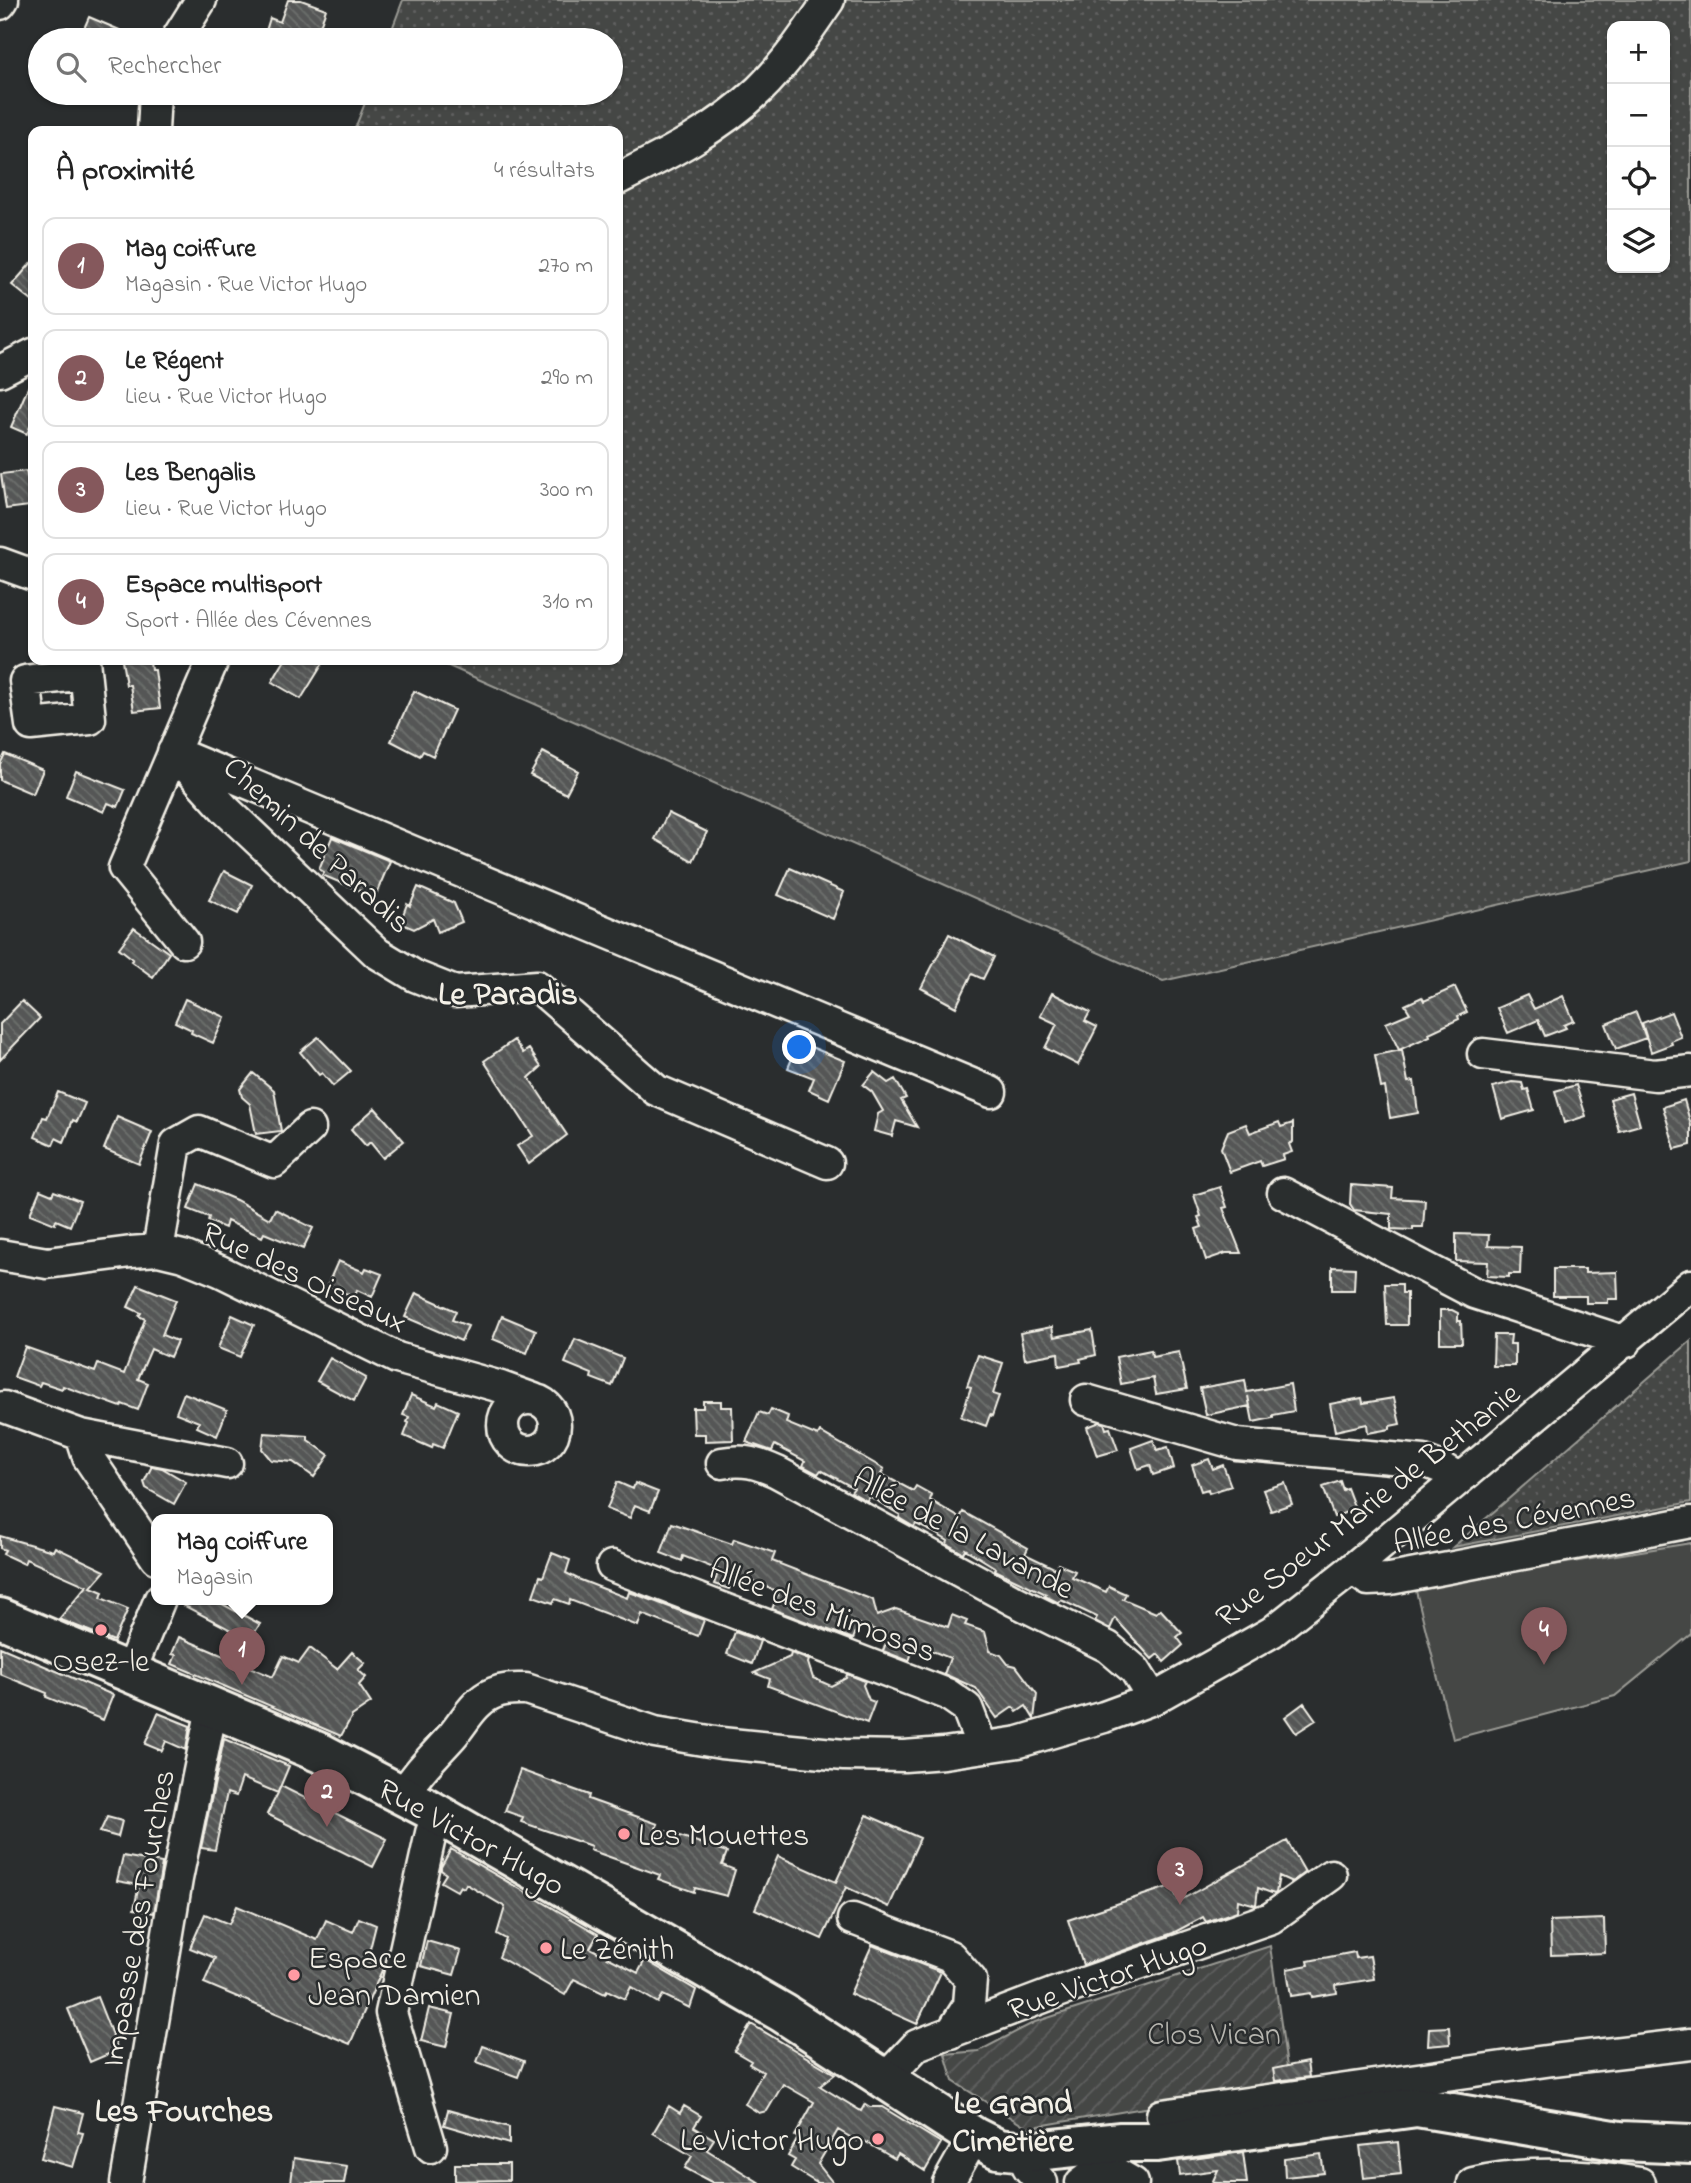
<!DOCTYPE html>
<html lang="fr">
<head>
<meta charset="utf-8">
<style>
  :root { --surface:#fff; --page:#f6f6f6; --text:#222; --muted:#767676; --line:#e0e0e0; --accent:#85585c }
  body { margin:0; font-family:"Indie Flower",sans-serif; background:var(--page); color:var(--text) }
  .controls { position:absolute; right:21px; top:21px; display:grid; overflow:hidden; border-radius:14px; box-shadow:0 2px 5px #0004 }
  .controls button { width:63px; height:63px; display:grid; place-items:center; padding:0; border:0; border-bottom:2px solid var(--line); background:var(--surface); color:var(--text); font:35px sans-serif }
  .you { position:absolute; left:800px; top:1048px; width:24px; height:24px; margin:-18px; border:5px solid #fff; border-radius:50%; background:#1a73e8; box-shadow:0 0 0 10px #1a73e833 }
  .badge { display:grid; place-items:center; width:46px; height:46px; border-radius:50%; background:var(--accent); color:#fff; font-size:23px; font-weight:700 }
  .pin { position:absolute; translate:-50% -58px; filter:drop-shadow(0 2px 4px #0008) }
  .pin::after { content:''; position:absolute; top:37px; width:24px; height:21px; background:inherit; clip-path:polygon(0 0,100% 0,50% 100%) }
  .popup { position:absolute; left:151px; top:1514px; width:182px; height:91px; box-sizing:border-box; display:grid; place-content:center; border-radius:14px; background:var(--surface); filter:drop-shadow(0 2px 5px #0005); font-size:23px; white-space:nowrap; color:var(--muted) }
  .popup b { font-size:26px; color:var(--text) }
  .popup::after { content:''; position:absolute; left:50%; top:100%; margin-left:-14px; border:14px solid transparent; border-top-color:var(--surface) }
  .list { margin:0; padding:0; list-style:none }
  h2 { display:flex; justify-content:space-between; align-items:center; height:91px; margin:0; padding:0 28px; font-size:30px }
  h2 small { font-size:23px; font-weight:400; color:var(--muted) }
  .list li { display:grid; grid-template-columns:46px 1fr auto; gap:21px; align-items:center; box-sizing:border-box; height:98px; margin:0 14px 14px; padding:0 14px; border:2px solid var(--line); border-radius:14px }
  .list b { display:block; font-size:26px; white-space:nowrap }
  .list p { margin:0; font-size:23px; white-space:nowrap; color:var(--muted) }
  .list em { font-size:23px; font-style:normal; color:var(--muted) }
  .icon { flex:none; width:38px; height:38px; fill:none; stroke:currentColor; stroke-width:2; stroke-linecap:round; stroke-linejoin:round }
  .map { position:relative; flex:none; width:1691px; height:2183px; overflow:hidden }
  .search { position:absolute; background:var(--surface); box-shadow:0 2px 5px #0004; left:28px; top:28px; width:595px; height:77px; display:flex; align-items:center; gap:18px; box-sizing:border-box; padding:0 24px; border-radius:38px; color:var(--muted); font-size:26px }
  .panel { position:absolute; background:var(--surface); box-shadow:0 2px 5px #0004; left:28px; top:126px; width:595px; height:539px; border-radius:14px }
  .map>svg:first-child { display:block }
  .grass { fill:url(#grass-dots); stroke:#9c9c96; stroke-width:2; fill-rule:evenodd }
  .garden { fill:url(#garden-furrows); stroke:#9c9c96; stroke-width:2 }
  .pitch { fill:#444645; stroke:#9c9c96; stroke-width:2 }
  .building { fill:url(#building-back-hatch); stroke:#f4f1e8; stroke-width:2 }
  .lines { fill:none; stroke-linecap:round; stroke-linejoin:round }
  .minor-casing { stroke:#f4f1e8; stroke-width:35 }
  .major-casing { stroke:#f4f1e8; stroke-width:44 }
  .minor { stroke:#2a2d2e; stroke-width:30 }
  .major { stroke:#2a2d2e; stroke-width:38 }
  .poi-dot { fill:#ff9aa2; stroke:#2a2d2e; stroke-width:2.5 }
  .labels { text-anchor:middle; stroke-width:5; stroke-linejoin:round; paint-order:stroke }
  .street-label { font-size:32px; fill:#f4f1e8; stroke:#2a2d2e }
  .poi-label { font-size:32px; fill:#f4f1e8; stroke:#2a2d2e; text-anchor:start }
  .park-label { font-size:32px; fill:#b6b5af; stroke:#2a2d2e }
  .neighbourhood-label { font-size:33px; font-weight:bold; fill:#f4f1e8; stroke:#2a2d2e }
</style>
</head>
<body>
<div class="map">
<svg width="1691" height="2183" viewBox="0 0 1691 2183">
  <defs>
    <pattern id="grass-dots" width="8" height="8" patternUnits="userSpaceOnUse" patternTransform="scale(1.75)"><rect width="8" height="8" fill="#444645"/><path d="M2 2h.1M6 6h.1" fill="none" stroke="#606160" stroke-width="1.8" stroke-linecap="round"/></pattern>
    <pattern id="garden-furrows" width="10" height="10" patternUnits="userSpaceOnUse" patternTransform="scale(1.75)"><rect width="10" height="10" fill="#444645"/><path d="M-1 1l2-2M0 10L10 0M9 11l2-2" fill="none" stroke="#606160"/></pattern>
    <pattern id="building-back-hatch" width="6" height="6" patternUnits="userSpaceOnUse" patternTransform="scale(1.75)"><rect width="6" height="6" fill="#555756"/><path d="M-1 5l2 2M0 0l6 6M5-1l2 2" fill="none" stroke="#6e706e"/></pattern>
  </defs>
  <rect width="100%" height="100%" fill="#2a2d2e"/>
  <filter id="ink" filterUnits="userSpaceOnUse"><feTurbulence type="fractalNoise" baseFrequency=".0143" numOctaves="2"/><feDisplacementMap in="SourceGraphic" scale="14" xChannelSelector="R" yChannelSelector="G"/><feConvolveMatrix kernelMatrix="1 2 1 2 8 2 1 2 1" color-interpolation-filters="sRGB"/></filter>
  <g filter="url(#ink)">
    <path class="grass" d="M403,0H1691V861L1163,981L435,660H618V131H354L369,93H611V40H388ZM1612,26H1665V268H1612Z
      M1691,1341V1502L1453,1547Z"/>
    <path class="garden" d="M1270,1946L1290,2088L1138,2109L1027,2128L953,2081L945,2054L979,2051L1035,2022Z"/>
    <path class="pitch" d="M1691,1543V1634L1615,1696L1453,1739L1415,1587Z"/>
    <path class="building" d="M288,0H301L326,9L315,40H283L265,34L270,18L280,22Z
      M89,17L143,40H79Z
      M33,261V302L12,285Z
      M33,376V420L27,434L11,427Z
      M26,471L27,476L33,475V503L29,504L30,506L6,509L1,474Z
      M122,660H150L151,670H155L160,708L134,711L130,685H126Z
      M285,660H325L301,699L272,682Z
      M414,691L454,710L433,756L423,751L420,756L391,741Z
      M543,752L578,771L566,794L530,775Z
      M5,754L43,770L33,794L0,780V764Z
      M76,771L125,790L118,807L108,803L104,812L66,796Z
      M668,813L707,832L693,861L655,839Z
      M332,837L390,861L375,897L322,875L324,872L319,869Z
      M790,868L844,892L833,919L778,895Z
      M224,871L252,885L238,914L209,900Z
      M418,887L454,903L462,922L438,932L433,919L414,929L400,923L407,904L410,906Z
      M134,928L169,953L153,977L131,961L133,959L119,948Z
      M949,934L994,957L983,979L972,974L956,1007L921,988Z
      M1455,987L1467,1012L1458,1016L1459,1019L1429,1033L1430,1036L1399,1050L1386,1023L1410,1013L1405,1005L1422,997L1424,1001Z
      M1052,993L1090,1012L1085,1021L1097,1027L1078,1065L1045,1048L1057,1024L1040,1016Z
      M1527,995L1534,1009L1563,996L1574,1021L1564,1025L1566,1028L1545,1036L1538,1020L1508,1033L1497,1008Z
      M185,999L225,1017L213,1043L191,1033L192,1030L175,1022Z
      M22,1001L40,1018L0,1060V1024Z
      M1636,1012L1646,1038L1616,1049L1606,1024Z
      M1671,1012L1681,1037L1671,1041L1672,1044L1651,1052L1642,1023Z
      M318,1037L351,1071L333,1086L322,1073L319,1075L300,1052Z
      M514,1040L523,1053L529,1049L541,1067L529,1078L567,1135L529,1164L517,1146L533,1136L484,1061Z
      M799,1042L845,1061L829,1099L809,1090L814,1078L788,1068Z
      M1402,1050L1408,1082L1414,1081L1418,1113L1390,1118L1385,1087L1381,1088L1375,1055Z
      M874,1072L888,1083L895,1079L906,1098L901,1100L917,1127L896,1121L892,1136L874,1131L878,1114L883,1111L872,1092L863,1085Z
      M253,1073L274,1090L281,1131L256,1134L250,1104L242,1097L240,1089Z
      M1512,1082L1522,1083L1524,1090L1528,1089L1534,1110L1502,1119L1493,1087Z
      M1576,1085L1586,1116L1564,1123L1555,1091Z
      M58,1092L85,1103L77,1122L73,1120L64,1142L56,1138L53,1145L35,1137L43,1117L47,1118Z
      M1631,1093L1640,1125L1619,1131L1610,1099Z
      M1684,1100L1691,1125V1145L1675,1149L1663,1107Z
      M375,1108L404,1141L383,1158L370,1142L366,1146L351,1129Z
      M117,1117L152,1132L139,1164L104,1149Z
      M1279,1122L1281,1127L1293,1123V1142L1289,1144L1292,1152L1283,1155L1284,1159L1262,1166L1260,1161L1230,1172L1221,1148L1228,1131L1246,1124L1250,1133Z
      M198,1184L236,1200L270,1219L275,1209L313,1228L303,1249L264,1233L262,1237L227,1221L225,1228L208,1221L209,1217L188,1209Z
      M1351,1185L1393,1188L1392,1198L1425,1200L1423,1227H1413V1230L1391,1229V1214L1354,1210L1350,1204Z
      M1220,1187L1227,1207L1223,1208L1241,1253H1226L1206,1260L1196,1229L1202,1227L1198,1217L1201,1216L1194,1195Z
      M40,1190L52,1195L54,1191L80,1201L70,1226L56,1220L55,1224L30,1214Z
      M1456,1234L1489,1235L1488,1246L1521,1247L1520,1274H1509V1277L1487,1276L1488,1262L1456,1261Z
      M338,1261L364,1272L366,1268L382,1274L372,1297L357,1290L355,1297L327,1286Z
      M1332,1267L1355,1268L1354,1290H1332Z
      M1553,1269H1585V1273L1617,1272L1618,1299H1608V1303H1586V1296H1553Z
      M1385,1284H1402V1293H1407V1325H1387Z
      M138,1285L176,1300L162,1335L177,1341L170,1357L151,1349L138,1379L148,1383L138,1410L122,1404L121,1407L63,1386L62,1389L41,1382L39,1386L14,1377L25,1347L95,1372L98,1364L124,1374L145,1319L139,1316L141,1313L128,1307Z
      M416,1293L456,1311L452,1320L468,1326L461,1341L405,1317Z
      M1440,1310H1452L1458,1313V1321H1461L1462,1343H1440Z
      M232,1315L254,1325L240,1357L218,1348Z
      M502,1316L536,1330L527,1353L493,1339Z
      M1052,1327L1054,1337L1092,1330L1096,1355L1080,1359L1081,1362L1059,1366L1058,1353L1025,1359L1020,1333Z
      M1494,1335H1511L1510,1344H1515V1366H1493Z
      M575,1339L623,1358L612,1386L591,1378L592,1374L565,1363Z
      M1151,1350L1152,1357L1179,1352L1187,1389L1156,1394L1153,1378L1121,1384L1116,1357Z
      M978,1355L1003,1363L993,1394L999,1396L992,1416L990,1415L986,1426L961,1417L971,1387L967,1386Z
      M330,1358L366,1378L354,1401L317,1381Z
      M1245,1380L1247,1392L1290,1384L1294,1411L1273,1415V1418L1253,1422L1248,1396L1250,1406L1206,1415L1200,1388Z
      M184,1393L227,1410L217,1436L197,1427L199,1422L176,1413Z
      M411,1395L436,1406L438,1402L458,1411L443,1448L433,1444L432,1448L404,1436L409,1423L407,1422L409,1417L403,1415Z
      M1362,1398L1363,1403L1394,1398L1400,1424L1390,1426V1429L1368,1433L1367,1424L1335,1431L1330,1404Z
      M703,1401H721V1407H732L733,1440L705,1441V1434H694L693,1408H703Z
      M771,1409L788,1416L786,1423L818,1436L820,1432L884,1469L881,1474L913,1491L916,1486L932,1495L930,1500L960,1518L963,1512L1028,1548L1025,1554L1056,1569L1058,1564L1075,1571L1072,1577L1106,1592L1109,1586L1119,1591L1126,1594L1123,1599L1156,1613L1160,1609L1182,1633L1177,1637L1183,1645L1164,1662L1158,1654L1152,1659L1115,1618L1110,1629L1095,1621L1097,1617L1061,1600L1059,1603L1045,1596L1046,1594L995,1570L996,1568L965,1549L963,1553L947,1544L948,1541L933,1532L916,1524L914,1527L899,1518L900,1515L869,1496L867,1501L851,1492L854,1488L821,1470L818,1474L803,1466L805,1461L775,1445L772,1451L746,1442L759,1412L768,1415Z
      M1100,1422L1104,1423L1106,1429L1110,1428L1118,1450L1097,1456L1087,1427Z
      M264,1433L308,1436V1440L329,1455L314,1477L293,1462L271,1460L262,1449Z
      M1153,1440L1157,1450L1168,1447L1174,1468L1153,1475L1150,1465L1138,1469L1131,1448Z
      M1209,1459L1213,1469L1223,1465L1231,1486L1209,1493L1208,1489L1201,1491L1192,1465Z
      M152,1466L162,1468L186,1482L174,1504L146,1488L144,1482Z
      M1340,1481L1343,1490L1347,1488L1355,1509L1334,1517L1323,1487Z
      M617,1482L633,1489L635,1483L658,1492L650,1511L635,1505L630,1518L607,1509Z
      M1285,1483L1292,1504L1271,1511L1263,1490Z
      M672,1523L732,1544L734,1539L775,1553L772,1561L873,1600L877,1616L896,1609L948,1627L952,1615L967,1621L965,1625L985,1632L990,1651L1001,1655L1008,1664L1016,1666L1037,1694L1034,1719L1026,1706L1017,1712L1013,1707L997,1718L976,1688L944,1674L950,1658L915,1644L909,1661L883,1651L889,1635L859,1624L853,1639L772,1609L779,1592L746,1579L743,1587L732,1583L729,1589L714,1584L719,1570L683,1556L682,1561L661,1553Z
      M0,1536L53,1551L55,1547L105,1571L91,1587L103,1592L101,1598L128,1609L114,1641L59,1619L87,1586L26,1559L24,1564L3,1554L5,1550L0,1548Z
      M552,1553L570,1560L566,1573L578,1579L627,1598L629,1592L638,1595L704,1620L698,1636L642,1614L638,1626L570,1600L569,1604L555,1599L553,1603L533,1596L540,1576L543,1577Z
      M177,1599H213L260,1624L250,1640L177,1602Z
      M735,1632L760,1641L752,1664L727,1654Z
      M179,1637L273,1677L283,1656L299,1663L310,1648L337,1669L352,1652L365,1663L358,1670L366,1677L359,1685L371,1703L352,1716L341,1736L172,1664L176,1655L172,1654Z
      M0,1647L113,1695L103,1720L46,1697L47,1693L0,1674Z
      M791,1653L809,1660L808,1663L813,1678L831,1686L846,1678L847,1674L865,1681L863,1685L869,1700L875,1702L867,1723L768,1686L770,1679L754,1673L790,1657Z
      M1304,1703L1316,1720L1296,1733L1285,1717Z
      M158,1713L190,1726L186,1750L166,1741L162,1751L145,1744Z
      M224,1739L289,1766L278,1792L281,1786L387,1839L373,1867L267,1814L278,1793L242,1778L236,1796L227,1793L215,1850L201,1848Z
      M520,1770L589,1795L588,1799L658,1824L656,1828L727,1852L722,1865L735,1870L727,1896L695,1888L694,1892L658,1879L660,1875L590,1850L591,1846L521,1822L523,1817L505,1811Z
      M867,1815L920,1838L889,1907L846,1887L822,1939L755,1909L778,1856L836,1882Z
      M107,1817L122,1821L118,1837L100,1832Z
      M1287,1841L1305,1872L1292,1882L1279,1876L1276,1893L1274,1894L1258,1888L1256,1905L1238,1900L1237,1911L1206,1922L1203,1917L1173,1933L1083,1965L1068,1920L1171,1886L1179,1901Z
      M451,1849L598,1934L590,1948L638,1973L645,1960L696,1990L690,2008L663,1995L658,2003L631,1987L625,1999L607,1990L605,1994L574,1979L565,1995L499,1957L506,1939L497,1934L505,1907L466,1884L464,1888L460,1886L457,1891L441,1882L446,1874L441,1870V1867Z
      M123,1856L162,1863L154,1913L134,1909L139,1885L117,1881Z
      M237,1906L317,1940L326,1920L353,1932L359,1918L376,1925L367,1961L383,1968L350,2044L204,1983L215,1958L190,1948L205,1914L229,1924Z
      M1604,1919L1605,1953L1551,1955L1550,1921Z
      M427,1941L461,1951L454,1975L421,1966Z
      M872,1945L941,1972L917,2024L850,1994Z
      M1355,1952L1356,1958L1370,1956L1374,1979L1336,1985L1337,1993L1312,1997L1311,1993L1291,1996L1287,1969L1309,1965L1308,1961Z
      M97,1997L118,2050L90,2062L68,2009Z
      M429,2008L454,2014L446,2047L421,2041Z
      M751,2024L835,2074L820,2086L861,2111L865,2104L870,2107H882L941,2143L925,2171L898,2154L895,2159L859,2138L857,2141L838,2130L818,2164L833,2183H817L791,2167L795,2160L788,2156L798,2138L795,2136L814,2102L783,2084L767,2111L759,2113L745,2104L763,2072L749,2064L751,2061L734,2051Z
      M1449,2027L1450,2044L1428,2046L1429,2028Z
      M483,2046L524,2061L518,2077L477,2062Z
      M1307,2062L1309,2077L1275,2081L1273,2069Z
      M55,2106L83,2113L78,2132L83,2133L73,2167L41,2158Z
      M669,2106L680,2113L684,2106L701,2116L694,2127L714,2139L707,2150L760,2183H713L685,2168L692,2156L653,2133Z
      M448,2110L509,2127V2144L444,2125Z
      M1398,2142L1401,2174L1364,2178L1360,2146Z
      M1243,2152L1247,2183H1212L1218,2170L1180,2175L1178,2161Z
      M1321,2154L1324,2173L1285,2177L1284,2159Z
      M294,2158L347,2166L344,2183H291Z
      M455,2164H509V2180L455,2181Z"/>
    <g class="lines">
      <g class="minor-casing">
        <path id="minor" d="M0,4L3,0
          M176,40L201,0
          M153,131L155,93
          M618,179C668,154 718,129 759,90C786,64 808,31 829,0
          M0,371L33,354
          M0,563L33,575
          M84,660L90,719L31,725L25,681L85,674
          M173,752L991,1092
          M178,757L226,810L377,953L415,976L455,992L537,986L656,1090L827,1163
          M184,942L124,868L213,660
          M1483,1054L1655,1075L1691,1071
          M1283,1193L1474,1293L1626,1342
          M158,1250L176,1144L199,1131L274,1162L310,1128
          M0,1255L47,1263L131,1252L158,1250L183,1256L220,1271L397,1358L501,1387L534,1399
          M503 1425a26 26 0 1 1 52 0a26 26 0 1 1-52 0Z
          M1086,1400L1237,1444L1424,1461L1442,1468L1458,1478
          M4,1407L81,1435L227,1463
          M81,1435L88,1457L156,1558
          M722,1463C744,1459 757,1463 777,1472L1015,1601L1108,1647L1135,1670L1153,1699
          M612,1566L947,1694L967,1708L982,1747
          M1352,1569L1368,1580L1390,1579L1691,1522
          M130,1672L160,1599
          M403,1795C417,1772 434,1756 452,1736C465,1721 474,1701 494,1693C505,1688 515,1689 526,1689L655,1732L721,1743L844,1755L904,1756L944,1753L1019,1742L1104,1717L1153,1699L1272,1632L1352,1569L1691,1285
          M853,1919L950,1956L971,1980L969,2005L951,2033
          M886,2078L917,2045L1052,1994L1271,1918L1331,1875
          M1162,2115L1553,2060L1691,2044
          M431,2147L391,2013L431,1833L438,1814
          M1026,2152L1028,2167L1042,2183
          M126,2183L177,1879L212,1708
          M948,2183L974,2137
          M1081,2183L1089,2177L1114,2172L1133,2183
          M1473,2183C1527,2170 1586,2174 1640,2183"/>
      </g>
      <g class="major-casing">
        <path id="major" d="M0,1618L323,1754L427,1808L783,2013L974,2137L998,2149L1026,2152L1121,2142H1157L1417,2107L1620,2141L1691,2144"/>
      </g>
      <use href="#minor" class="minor"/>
      <use href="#major" class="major"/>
    </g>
  </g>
  <g class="poi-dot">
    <circle cx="101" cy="1630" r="7"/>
    <circle cx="624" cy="1834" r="7"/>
    <circle cx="546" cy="1948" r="7"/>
    <circle cx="294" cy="1975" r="7"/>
    <circle cx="878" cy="2139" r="7"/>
  </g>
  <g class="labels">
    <g class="street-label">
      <text transform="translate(318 844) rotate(43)" y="11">Chemin de Paradis</text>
      <text transform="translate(305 1276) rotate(25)" y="11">Rue des Oiseaux</text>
      <text transform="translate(1367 1504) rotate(-38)" y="11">Rue Soeur Marie de Bethanie</text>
      <text transform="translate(1514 1519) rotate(-11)" y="11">Allée des Cévennes</text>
      <text transform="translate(964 1532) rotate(28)" y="11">Allée de la Lavande</text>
      <text transform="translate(823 1609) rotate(21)" y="11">Allée des Mimosas</text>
      <text transform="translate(472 1836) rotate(29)" y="11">Rue Victor Hugo</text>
      <text transform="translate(137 1918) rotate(-80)" y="11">Impasse des Fourches</text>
      <text transform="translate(1107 1976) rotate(-19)" y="11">Rue Victor Hugo</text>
    </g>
    <g class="poi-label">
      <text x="101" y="1671" text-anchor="middle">Osez-le</text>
      <text x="638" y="1845">Les Mouettes</text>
      <text x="560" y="1959">Le Zénith</text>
      <text x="308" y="1968">Espace<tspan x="308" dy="37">Jean Damien</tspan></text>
      <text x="864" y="2150" text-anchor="end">Le Victor Hugo</text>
    </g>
    <g class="park-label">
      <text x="1214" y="2044">Clos Vican</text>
    </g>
    <g class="neighbourhood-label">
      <text x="508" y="1004">Le Paradis</text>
      <text x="1013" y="2113">Le Grand<tspan x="1013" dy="38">Cimetière</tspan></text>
      <text x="184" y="2121">Les Fourches</text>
    </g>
  </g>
</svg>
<div class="controls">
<button>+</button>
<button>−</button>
<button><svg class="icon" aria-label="locate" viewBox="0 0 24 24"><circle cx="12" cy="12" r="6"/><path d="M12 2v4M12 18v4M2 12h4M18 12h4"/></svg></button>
<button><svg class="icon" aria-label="layers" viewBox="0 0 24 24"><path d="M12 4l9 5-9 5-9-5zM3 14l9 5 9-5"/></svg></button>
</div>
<div class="you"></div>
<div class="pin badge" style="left:242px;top:1685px">1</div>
<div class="popup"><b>Mag coiffure</b>Magasin</div>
<div class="pin badge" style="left:327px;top:1827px">2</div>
<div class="pin badge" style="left:1180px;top:1905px">3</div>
<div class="pin badge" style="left:1544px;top:1665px">4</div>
<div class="search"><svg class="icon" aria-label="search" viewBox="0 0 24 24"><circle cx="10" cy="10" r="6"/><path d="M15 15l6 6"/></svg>Rechercher</div>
<section class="panel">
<h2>À proximité<small>4 résultats</small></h2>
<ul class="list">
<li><span class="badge">1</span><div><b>Mag coiffure</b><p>Magasin · Rue Victor Hugo</p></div><em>270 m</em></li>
<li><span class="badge">2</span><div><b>Le Régent</b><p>Lieu · Rue Victor Hugo</p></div><em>290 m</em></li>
<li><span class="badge">3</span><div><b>Les Bengalis</b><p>Lieu · Rue Victor Hugo</p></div><em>300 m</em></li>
<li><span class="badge">4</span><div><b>Espace multisport</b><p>Sport · Allée des Cévennes</p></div><em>310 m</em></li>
</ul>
</section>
</div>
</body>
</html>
